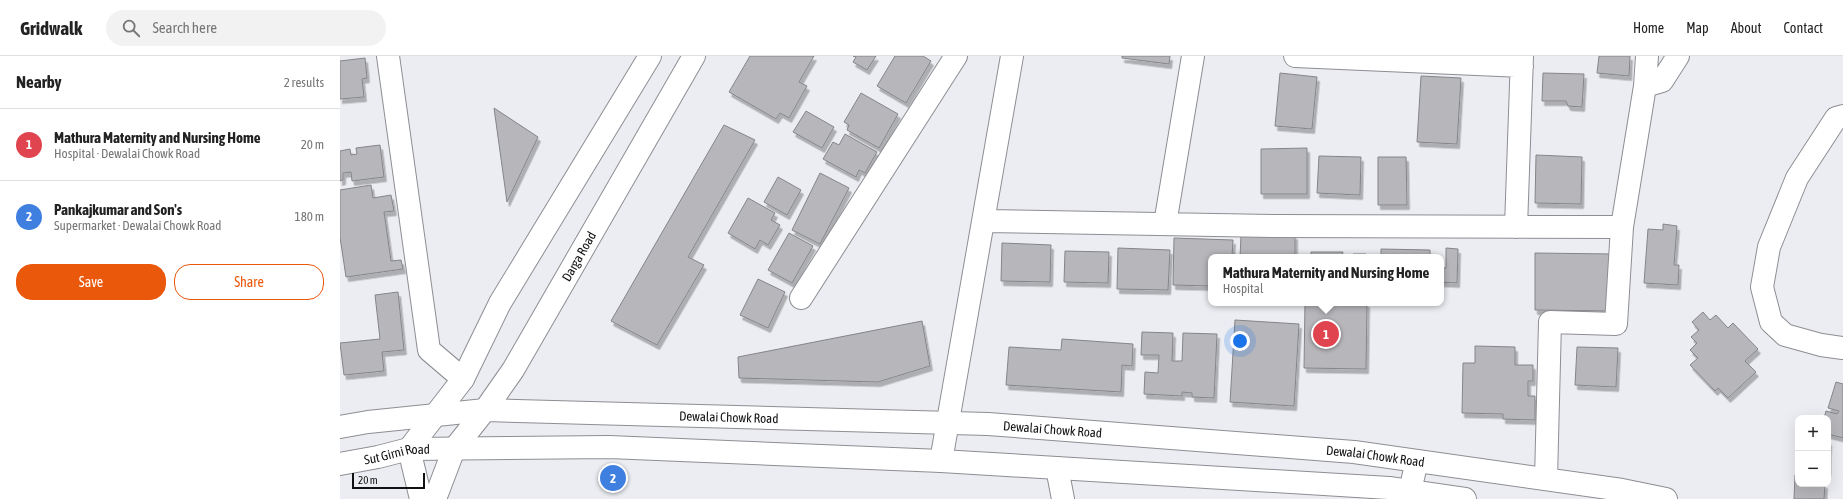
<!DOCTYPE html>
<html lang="en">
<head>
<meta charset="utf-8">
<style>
  :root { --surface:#fff; --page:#f2f2f2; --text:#222; --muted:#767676; --line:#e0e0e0; --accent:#ea580c }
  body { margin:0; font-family:"Asap Condensed",sans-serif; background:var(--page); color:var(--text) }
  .controls { position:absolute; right:12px; bottom:12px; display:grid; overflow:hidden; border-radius:8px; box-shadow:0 4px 16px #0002 }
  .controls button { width:36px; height:36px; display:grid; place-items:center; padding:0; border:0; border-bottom:1px solid var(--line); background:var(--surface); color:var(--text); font:20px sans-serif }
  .scale { position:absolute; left:12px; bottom:10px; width:73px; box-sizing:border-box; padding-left:4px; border:2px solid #101112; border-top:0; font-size:11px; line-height:14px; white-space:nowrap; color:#101112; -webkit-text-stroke:3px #ecedf2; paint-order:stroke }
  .you { position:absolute; left:900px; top:285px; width:14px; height:14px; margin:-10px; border:3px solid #fff; border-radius:50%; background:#1a73e8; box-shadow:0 0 0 6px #1a73e833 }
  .badge { display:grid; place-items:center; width:26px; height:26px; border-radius:50%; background:var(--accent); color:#fff; font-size:13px; font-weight:700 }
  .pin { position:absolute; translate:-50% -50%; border:2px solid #fff; box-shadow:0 1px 4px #0006 }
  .popup { position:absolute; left:868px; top:198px; width:236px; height:52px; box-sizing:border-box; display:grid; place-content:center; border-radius:8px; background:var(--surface); filter:drop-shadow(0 1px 3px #0005); font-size:13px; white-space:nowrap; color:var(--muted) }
  .popup b { font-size:15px; color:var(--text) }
  .popup::after { content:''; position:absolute; left:50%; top:100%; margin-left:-8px; border:8px solid transparent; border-top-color:var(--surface) }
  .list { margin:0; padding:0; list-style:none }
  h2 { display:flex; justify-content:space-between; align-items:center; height:52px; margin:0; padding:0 16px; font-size:17px }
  h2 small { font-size:13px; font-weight:400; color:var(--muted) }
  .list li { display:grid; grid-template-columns:26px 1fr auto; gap:12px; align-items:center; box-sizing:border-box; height:72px; padding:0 16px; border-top:1px solid var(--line) }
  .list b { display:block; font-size:15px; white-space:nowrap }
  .list p { margin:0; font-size:13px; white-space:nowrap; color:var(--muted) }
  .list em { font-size:13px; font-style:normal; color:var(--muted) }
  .actions { display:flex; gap:8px; padding:12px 16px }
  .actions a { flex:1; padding:9px 0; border:1px solid var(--accent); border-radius:16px; text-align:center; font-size:14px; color:var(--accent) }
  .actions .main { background:var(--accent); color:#fff }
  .icon { flex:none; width:22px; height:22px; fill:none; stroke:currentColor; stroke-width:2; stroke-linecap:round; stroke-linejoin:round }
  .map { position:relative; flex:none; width:1503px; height:443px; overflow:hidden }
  header { display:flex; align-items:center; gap:24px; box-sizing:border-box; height:56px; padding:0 20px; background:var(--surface); border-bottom:1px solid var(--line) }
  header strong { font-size:19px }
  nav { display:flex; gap:22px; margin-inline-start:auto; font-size:14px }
  .search { width:280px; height:36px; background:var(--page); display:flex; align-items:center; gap:10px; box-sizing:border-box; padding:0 14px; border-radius:22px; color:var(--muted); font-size:15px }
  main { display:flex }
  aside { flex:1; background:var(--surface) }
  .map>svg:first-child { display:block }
  .building { fill:#b6b6bb; stroke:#848589; filter:url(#shadow) }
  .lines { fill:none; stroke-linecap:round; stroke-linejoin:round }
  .minor-casing { stroke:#8d8e93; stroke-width:24 }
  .major-casing { stroke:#8d8e93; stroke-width:24 }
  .minor { stroke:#fff; stroke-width:22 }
  .major { stroke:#fff; stroke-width:22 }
  .labels { text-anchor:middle; stroke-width:3; stroke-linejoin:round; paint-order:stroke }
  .street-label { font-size:13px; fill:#101112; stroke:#ecedf2 }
</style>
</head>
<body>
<header>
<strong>Gridwalk</strong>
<div class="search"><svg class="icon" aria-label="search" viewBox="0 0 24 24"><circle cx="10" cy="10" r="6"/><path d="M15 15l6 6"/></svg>Search here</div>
<nav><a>Home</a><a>Map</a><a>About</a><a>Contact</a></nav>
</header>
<main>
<aside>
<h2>Nearby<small>2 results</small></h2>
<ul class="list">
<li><span class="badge" style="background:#e0444e">1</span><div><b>Mathura Maternity and Nursing Home</b><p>Hospital · Dewalai Chowk Road</p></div><em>20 m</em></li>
<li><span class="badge" style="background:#3f7fe0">2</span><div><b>Pankajkumar and Son's</b><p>Supermarket · Dewalai Chowk Road</p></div><em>180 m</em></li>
</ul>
<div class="actions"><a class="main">Save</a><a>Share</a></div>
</aside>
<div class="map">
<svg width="1503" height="443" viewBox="0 0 1503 443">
  <defs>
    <filter id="shadow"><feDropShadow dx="2.5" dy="4.5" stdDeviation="0" flood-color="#0004"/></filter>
  </defs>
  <rect width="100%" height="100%" fill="#ecedf2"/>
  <path class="building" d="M410,0H474L459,26L467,30L449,62L440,57L436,63L389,36Z
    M513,0H536L527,14L513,6L516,1Z
    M555,0H583L591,5L566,47L537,30Z
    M782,0H830L829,8L782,2Z
    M1259,0H1290L1289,20L1257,17Z
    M25,2L27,22L22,23L24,41L0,43V5Z
    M940,17L977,21L972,73L935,70Z
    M1203,17L1244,18L1242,51L1228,50L1226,45H1202Z
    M1081,20L1121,22L1117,88L1077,86Z
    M521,37L558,58L539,92L507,74L509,69L504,66Z
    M154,52L198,81L167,146Z
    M466,55L494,71L482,92L453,76Z
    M384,69L415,84L348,201L364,209L317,289L271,265Z
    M505,78L537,96L525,117L519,114L516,121L483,103L493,86L499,89Z
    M40,89L44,121L12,125L11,116L3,117V124L0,125V95L10,93L11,99L17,98L16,92Z
    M967,92V138H921V93Z
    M1196,99L1242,101L1241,148L1195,147Z
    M979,100L1021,101L1020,139L977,137Z
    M1038,101H1066L1067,149H1038Z
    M480,117L509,132L480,188L452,174Z
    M438,121L461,134L447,159L424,146Z
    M31,129L33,142L51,139L54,155L44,156L51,205L61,204L63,213L6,221L0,181V134Z
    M408,142L435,157L431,164L440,169L428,189L420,184L415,193L388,177Z
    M1323,168L1337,170L1334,209H1339L1338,229L1304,227L1308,173L1323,174Z
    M449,177L473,190L452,227L428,214Z
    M955,179V201H900L901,180Z
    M834,182L893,184L892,201H871V230L833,229Z
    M662,187L711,189L710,226L661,225Z
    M778,192L830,194L828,234L777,233Z
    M1106,192L1118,193L1117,227L1101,226V212H1106Z
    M1041,193L1090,194V201H1041Z
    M725,195L769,196L768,227L724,226Z
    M971,196H1003L1002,201H971Z
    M1195,197L1273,198L1272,255L1195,254Z
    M1013,198H1026V201H1013Z
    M418,223L445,236L428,272L400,259Z
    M58,236L64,294L42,296L44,315L4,319L0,287L40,283L35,239Z
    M965,247H1027L1026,313L964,312Z
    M1363,256L1370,264L1376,259L1388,272L1393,267L1418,293L1405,305L1416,316L1388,342L1378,332L1375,335L1350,309L1358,302L1350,294L1357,287L1351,281L1359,274L1352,266Z
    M895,264L959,268L954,350L890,346Z
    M582,265L590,310L538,326L399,322L398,301Z
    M802,276L833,277L832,305H842L843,277L877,278L874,342L852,341V337L842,336V340L804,338L805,316L818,317L819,299H801Z
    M722,283L793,288L792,310L782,309L781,336L666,329L669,291L721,294Z
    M1135,290L1175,291V309H1193V325H1188V340H1195V364L1163,363V358L1122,357L1123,307H1135Z
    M1237,291L1278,292L1276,331L1235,329Z
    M1496,326L1503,328V382L1488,378V362H1484L1486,355L1497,358L1499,355L1488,352Z
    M1488,385H1489L1488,416Z
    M1455,419L1458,420V428H1485L1484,443H1454Z"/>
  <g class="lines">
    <g class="minor-casing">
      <path id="minor" d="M48,0L89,294L123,323
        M955,0L1182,10
        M1305,30L1322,25L1338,0
        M1503,60L1496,62L1457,122L1429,191L1422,231L1431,266L1445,279L1481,289L1503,292
        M644,165L935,170L1282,171
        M825,168L853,0
        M1176,171L1182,0
        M461,242L616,0
        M69,393L81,443
        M601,405L672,0
        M717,412L723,443
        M1206,423L1210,266L1276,268L1282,171L1305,30L1307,0
        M95,443L114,393
        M1068,443L1077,405"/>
    </g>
    <g class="major-casing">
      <g id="major">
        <path id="s1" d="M0,371L28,366L145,354L648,368L1014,396L1282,434L1326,443"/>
        <path d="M69,393L123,323L160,247L310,0"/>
        <path id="s2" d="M114,393L145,354L173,314L354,0"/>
        <path id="s3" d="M0,408L38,401L69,393L269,391L601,405L1049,432L1125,443"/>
      </g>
    </g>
    <use href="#minor" class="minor"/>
    <use href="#major" class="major"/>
  </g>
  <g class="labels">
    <g class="street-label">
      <text dy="5" stroke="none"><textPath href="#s2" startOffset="230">Darga Road</textPath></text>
      <text dy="5" stroke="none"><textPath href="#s1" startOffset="390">Dewalai Chowk Road</textPath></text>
      <text dy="5" stroke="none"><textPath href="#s1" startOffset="714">Dewalai Chowk Road</textPath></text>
      <text dy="5" stroke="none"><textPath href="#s3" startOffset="58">Sut Girni Road</textPath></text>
      <text dy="5" stroke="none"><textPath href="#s1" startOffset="1038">Dewalai Chowk Road</textPath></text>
    </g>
  </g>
</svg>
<div class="controls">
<button>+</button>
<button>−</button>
</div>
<div class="scale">20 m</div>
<div class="you"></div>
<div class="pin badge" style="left:986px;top:278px;background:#e0444e">1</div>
<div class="popup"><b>Mathura Maternity and Nursing Home</b>Hospital</div>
<div class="pin badge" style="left:273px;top:422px;background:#3f7fe0">2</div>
</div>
</main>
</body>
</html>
